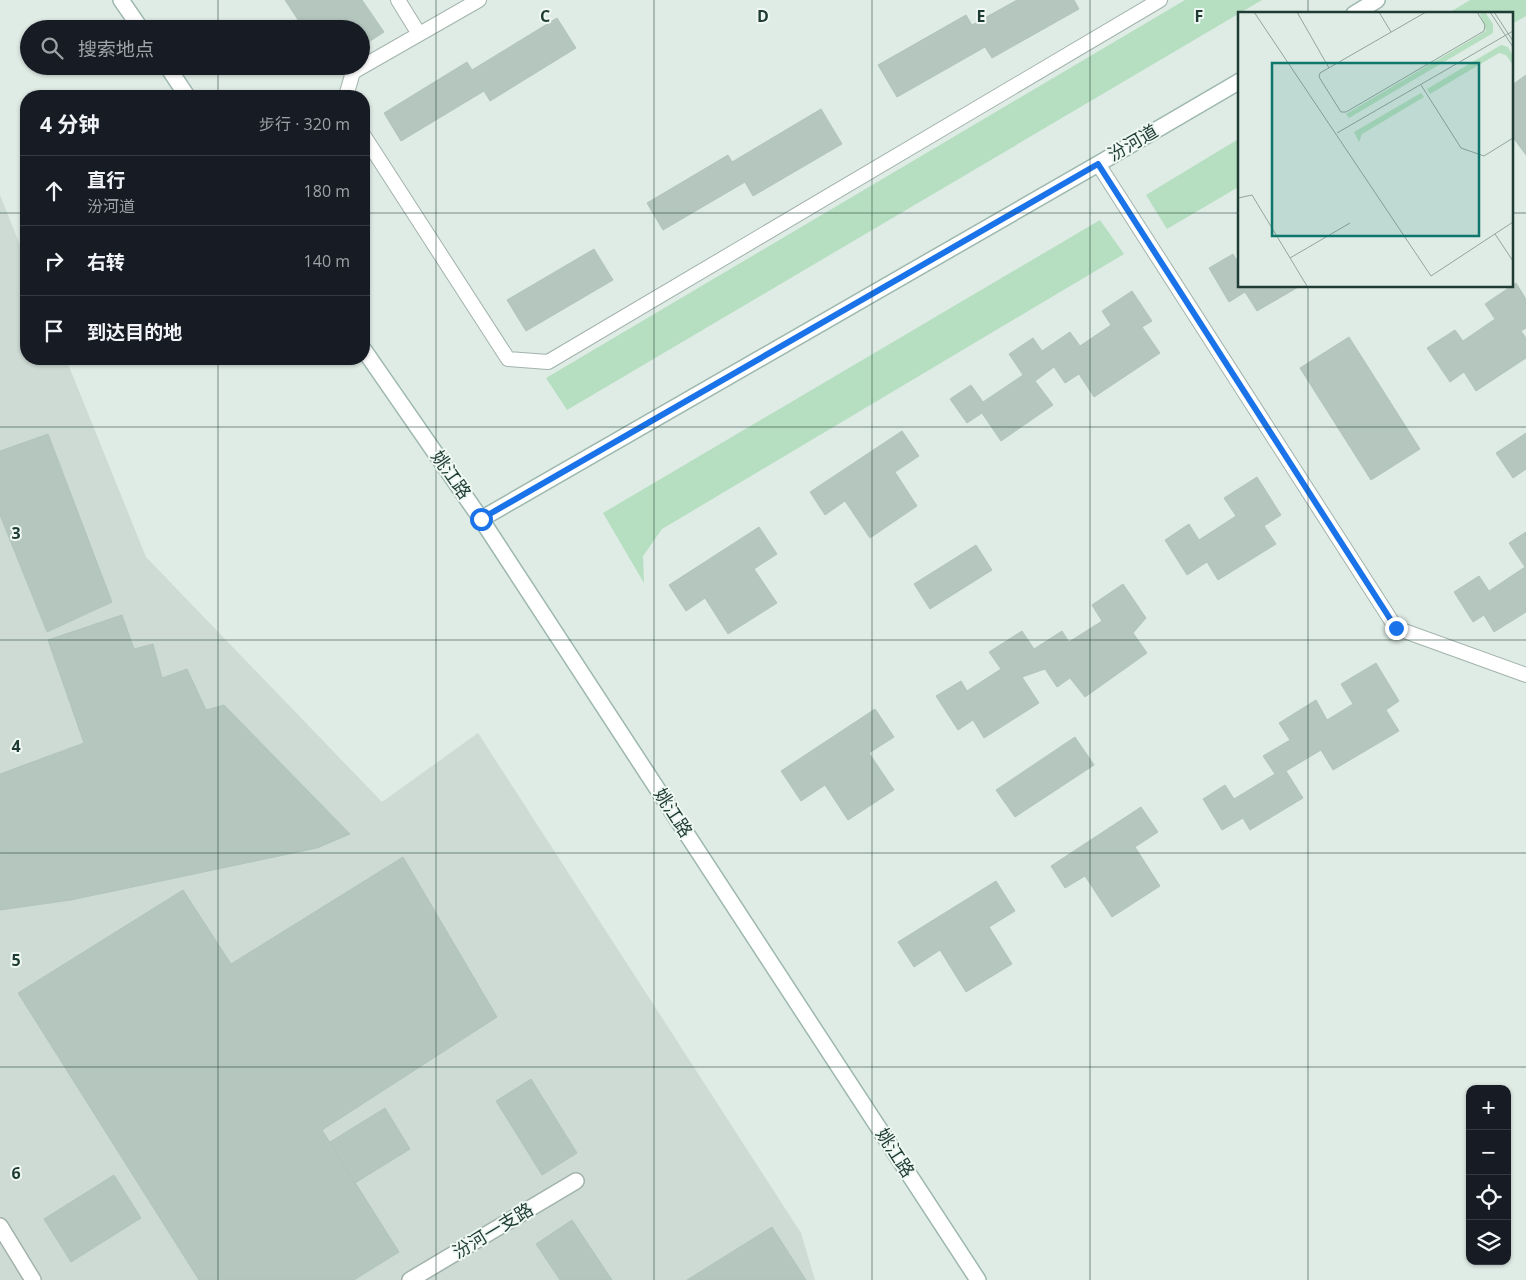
<!DOCTYPE html>
<html lang="zh">
<head>
<meta charset="utf-8">
<style>
  :root { --surface:#171b24; --page:#242831; --text:#f1f3f6; --muted:#9ea1a6; --line:#363941 }
  body { margin:0; font-family:"Open Sans","Noto Sans SC",sans-serif; background:var(--page); color:var(--text) }
  .controls { position:absolute; right:15px; bottom:15px; display:grid; overflow:hidden; border-radius:10px; box-shadow:0 1px 4px #0004 }
  .controls button { width:45px; height:45px; display:grid; place-items:center; padding:0; border:0; border-bottom:1px solid var(--line); background:var(--surface); color:var(--text); font:25px sans-serif }
  .stop { position:absolute; width:15px; height:15px; margin:-11px; border:4px solid #1a73e8; border-radius:50%; background:#fff }
  .stop.end { background:#1a73e8; border-color:#fff; box-shadow:0 1px 5px #0008 }
  .list { margin:0; padding:0; list-style:none }
  h2 { display:flex; justify-content:space-between; align-items:center; height:65px; margin:0; padding:0 20px; font-size:21px }
  h2 small { font-size:16px; font-weight:400; color:var(--muted) }
  .list li { display:grid; grid-template-columns:32px 1fr auto; gap:15px; align-items:center; box-sizing:border-box; height:70px; padding:0 20px; border-top:1px solid var(--line) }
  .list b { display:block; font-size:19px; white-space:nowrap }
  .list p { margin:0; font-size:16px; white-space:nowrap; color:var(--muted) }
  .list em { font-size:16px; font-style:normal; color:var(--muted) }
  .icon { flex:none; width:28px; height:28px; fill:none; stroke:currentColor; stroke-width:2; stroke-linecap:round; stroke-linejoin:round }
  .map { position:relative; flex:none; width:1526px; height:1280px; overflow:hidden }
  .search { position:absolute; background:var(--surface); box-shadow:0 1px 4px #0004; left:20px; top:20px; width:350px; height:55px; display:flex; align-items:center; gap:12px; box-sizing:border-box; padding:0 18px; border-radius:28px; color:var(--muted); font-size:19px }
  .panel { position:absolute; background:var(--surface); box-shadow:0 1px 4px #0004; left:20px; top:90px; width:350px; height:275px; border-radius:20px }
  .map>svg:first-child { display:block }
  .built { fill:#cddbd4 }
  .green { fill:#b5dfc0 }
  .building { fill:#b4c6be; stroke:#b1c5bc }
  .lines { fill:none; stroke-linecap:round; stroke-linejoin:round }
  .lane-casing { stroke:#a2b3ac; stroke-width:16 }
  .street-casing { stroke:#a2b3ac; stroke-width:18 }
  .secondary-casing { stroke:#9db8ae; stroke-width:18 }
  .lane { stroke:#fff; stroke-width:14 }
  .street { stroke:#fff; stroke-width:15 }
  .secondary { stroke:#fff; stroke-width:15 }
  .route { stroke:#1a73e8; stroke-width:6 }
  .grid { fill:none; stroke:#1f3c34; stroke-width:1; stroke-opacity:0.55 }
  .labels { text-anchor:middle; stroke-width:4; stroke-linejoin:round; paint-order:stroke }
  .street-label { font-size:18px; fill:#1f3c34; stroke:#eff8f3 }
  .inset-road { fill:none; stroke:#92a59e; stroke-width:1 }
  .view { fill:#0f766e; fill-opacity:0.15; stroke:#0f766e; stroke-width:2.5 }
  .inset-edge { fill:none; stroke:#1f3c34; stroke-width:2.5 }
  .grid-label { font-size:16px; text-anchor:middle; font-weight:bold; fill:#1f3c34; stroke:#eff8f3; stroke-width:4; stroke-linejoin:round; paint-order:stroke }
</style>
</head>
<body>
<div class="map">
<svg width="1526" height="1280" viewBox="0 0 1526 1280">
  <rect width="100%" height="100%" fill="#dfebe5"/>
  <path class="built" d="M0,195L26,260V359H66L146,557L382,802L478,733L801,1233L815,1280H0Z"/>
  <path class="green" d="M1185,0H1262L567,410L546,378Z
    M1470,0H1526V16L1512,24V14H1447Z
    M1240,138V186L1167,229L1146,195Z
    M1100,220L1124,254L662,529L643,556L644,583L603,513Z"/>
  <path class="building" d="M285,0H362L384,32L361,47V29H304Z
    M1017,0H1074L1079,9L992,58L985,47L897,97L878,65L966,15L972,25Z
    M557,18L576,48L490,101L484,91L401,141L384,113L467,62L472,70Z
    M1526,75V155L1512,136V85Z
    M821,109L842,144L753,196L745,182L663,230L647,203L728,155L732,162Z
    M594,249L613,280L526,331L507,300Z
    M1233,254L1240,266V286H1300L1257,311L1245,292L1229,302L1209,268Z
    M1516,283L1526,299V328L1521,331L1526,338V358L1476,391L1464,372L1450,382L1427,348L1455,330L1463,341L1495,319L1485,304Z
    M1132,291L1152,321L1142,327L1160,353L1094,397L1079,374L1065,383L1054,367L1035,381L1053,405L1001,441L982,413L967,423L950,399L971,385L983,402L1023,375L1009,354L1033,338L1042,351L1070,332L1080,346L1111,325L1102,311Z
    M1349,337L1420,449L1371,480L1300,368Z
    M902,431L919,456L895,472L917,506L870,538L845,501L825,515L810,492Z
    M1526,433V469L1513,478L1496,453Z
    M48,434L112,602L47,632L0,515V451Z
    M1257,477L1281,515L1264,526L1276,544L1218,580L1207,562L1187,575L1165,540L1189,524L1199,540L1236,516L1224,498Z
    M759,527L777,554L754,569L777,603L728,634L705,598L686,611L669,585Z
    M1526,532V612L1494,632L1484,615L1473,622L1454,592L1479,576L1489,591L1525,567L1509,543Z
    M976,545L992,570L930,609L914,584Z
    M1123,584L1146,618L1133,633L1147,653L1085,697L1070,678L1057,687L1045,669L1022,677L1039,703L984,738L973,720L958,730L936,696L961,681L967,691L1001,669L989,652L1022,631L1034,649L1062,631L1069,642L1102,621L1092,605Z
    M122,615L134,649L153,644L162,678L187,669L206,710L224,705L350,834L317,848L71,900L0,910V774L84,743L48,640Z
    M1376,663L1399,701L1386,710L1399,731L1333,770L1321,750L1286,771L1303,798L1250,830L1243,818L1222,830L1203,799L1225,785L1234,799L1275,774L1263,756L1290,740L1279,723L1316,700L1327,720L1353,704L1341,684Z
    M875,709L894,737L869,753L894,790L848,820L825,785L801,801L781,771Z
    M1075,737L1094,765L1015,817L996,790Z
    M1141,807L1158,832L1135,847L1160,886L1112,917L1085,876L1065,888L1051,866Z
    M403,857L497,1017L322,1130L399,1252L354,1280H199L18,993L183,890L231,964Z
    M996,881L1015,911L989,927L1012,964L966,992L940,950L914,967L898,942Z
    M531,1079L577,1153L542,1175L496,1101Z
    M385,1108L410,1149L355,1183L330,1142Z
    M114,1175L141,1218L71,1262L44,1219Z
    M572,1220L612,1280H560L536,1244Z
    M772,1227L806,1280H687Z"/>
  <g class="lines">
    <g class="lane-casing">
      <path id="lane" d="M398,0L419,34
        M346,96L353,72L479,0
        M364,136L508,359L548,362L1160,0
        M1098,164L1396,628L1526,675"/>
    </g>
    <g class="street-casing">
      <path id="street" d="M0,1226L33,1280
        M410,1280L576,1181"/>
    </g>
    <g class="secondary-casing">
      <path id="secondary" d="M121,0L141,29
        M1354,14L1377,0
        M167,66L187,96
        M364,350L481,519L978,1280
        M481,519L1098,164L1240,81"/>
    </g>
    <use href="#lane" class="lane"/>
    <use href="#street" class="street"/>
    <use href="#secondary" class="secondary"/>
  </g>
  <g class="lines">
    <path class="route" d="M481,519L1098,164L1396,628"/>
  </g>
  <path class="grid" d="M218,0V29M436,0V1280M654,0V1280M872,0V1280M1090,0V1280M1308,0V14M218,66V96M0,213H26M364,213H1240M1512,213H1526M1308,286V1280M218,359V1280M0,427H1526M0,640H1526M0,853H1526M0,1067H1526"/>
  <g class="labels">
    <g class="street-label">
      <text transform="translate(1133 143) rotate(-30)" y="6">汾河道</text>
      <text transform="translate(451 475) rotate(55)" y="6">姚江路</text>
      <text transform="translate(673 813) rotate(57)" y="6">姚江路</text>
      <text transform="translate(895 1153) rotate(57)" y="6">姚江路</text>
      <text transform="translate(493 1231) rotate(-31)" y="6">汾河一支路</text>
    </g>
  </g>
  <g transform="translate(1238 12)">
    <rect width="275" height="275" fill="#dfebe5"/>
    <path d="M247,0L255,12V21L111,106L108,102L248,19L242,2ZM263,33L270,35L275,44V53L268,43L261,41L192,82L189,77ZM183,81L186,85L124,122L121,130L116,120Z" fill="#b5dfc0"/>
    <path class="inset-road" d="M16,0L193,264L275,210M59,0L91,56M141,0L153,20M188,0L82,61L81,65L103,100H108L246,19L247,13L239,0M252,0L275,35M256,0L275,29M183,73L223,136L246,144L275,126M99,121L275,19M0,186L14,183L69,274M257,222L275,249M52,246L112,211"/>
    <path class="view" d="M34,51H241V224H34Z"/>
    <rect width="275" height="275" class="inset-edge"/>
  </g>
  <g class="grid-label">
    <text x="545" y="22">C</text>
    <text x="763" y="22">D</text>
    <text x="981" y="22">E</text>
    <text x="1199" y="22">F</text>
    <text x="16" y="539">3</text>
    <text x="16" y="752">4</text>
    <text x="16" y="966">5</text>
    <text x="16" y="1179">6</text>
  </g>
</svg>
<div class="controls">
<button>+</button>
<button>−</button>
<button><svg class="icon" aria-label="locate" viewBox="0 0 24 24"><circle cx="12" cy="12" r="6"/><path d="M12 2v4M12 18v4M2 12h4M18 12h4"/></svg></button>
<button><svg class="icon" aria-label="layers" viewBox="0 0 24 24"><path d="M12 4l9 5-9 5-9-5zM3 14l9 5 9-5"/></svg></button>
</div>
<div class="stop" style="left:481px;top:519px"></div>
<div class="stop end" style="left:1396px;top:628px"></div>
<div class="search"><svg class="icon" aria-label="search" viewBox="0 0 24 24"><circle cx="10" cy="10" r="6"/><path d="M15 15l6 6"/></svg>搜索地点</div>
<section class="panel">
<h2>4 分钟<small>步行 · 320 m</small></h2>
<ul class="list">
<li><svg class="icon" aria-label="ahead" viewBox="0 0 24 24"><path d="M12 20V5M6 11l6-6 6 6"/></svg><div><b>直行</b><p>汾河道</p></div><em>180 m</em></li>
<li><svg class="icon" aria-label="right" viewBox="0 0 24 24"><path d="M7 20v-9h11M14 6l5 5-5 5"/></svg><div><b>右转</b></div><em>140 m</em></li>
<li><svg class="icon" aria-label="arrive" viewBox="0 0 24 24"><path d="M6 21V4h12l-3 4 3 4H6"/></svg><div><b>到达目的地</b></div></li>
</ul>
</section>
</div>
</body>
</html>
